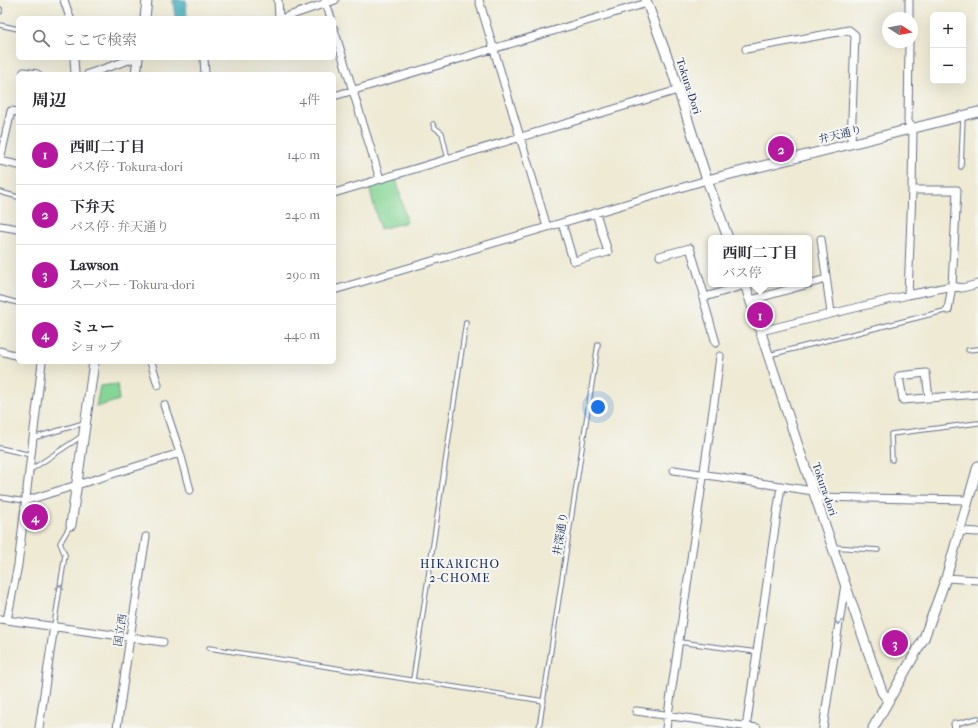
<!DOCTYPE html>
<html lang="ja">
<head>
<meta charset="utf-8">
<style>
  :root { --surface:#fff; --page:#f2f2f3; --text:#2b2b33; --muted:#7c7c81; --line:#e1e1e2; --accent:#b5179e }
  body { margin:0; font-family:"IM FELL French Canon","Noto Serif JP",serif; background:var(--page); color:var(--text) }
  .controls { position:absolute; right:12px; top:12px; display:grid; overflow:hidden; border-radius:6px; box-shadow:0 4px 16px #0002 }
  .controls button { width:36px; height:36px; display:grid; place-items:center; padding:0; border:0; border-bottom:1px solid var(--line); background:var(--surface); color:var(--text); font:20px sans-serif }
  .compass { position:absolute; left:882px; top:12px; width:36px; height:36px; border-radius:50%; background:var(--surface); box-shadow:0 4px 16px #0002; rotate:101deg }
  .you { position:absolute; left:598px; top:407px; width:14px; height:14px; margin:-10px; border:3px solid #fff; border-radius:50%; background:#1a73e8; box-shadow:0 0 0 6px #1a73e833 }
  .badge { display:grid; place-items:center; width:26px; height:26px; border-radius:50%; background:var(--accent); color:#fff; font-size:13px; font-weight:700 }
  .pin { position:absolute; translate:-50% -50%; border:2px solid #fff; box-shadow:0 1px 4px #0006 }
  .popup { position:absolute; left:708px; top:235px; width:104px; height:52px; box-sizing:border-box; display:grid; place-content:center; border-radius:6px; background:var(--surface); filter:drop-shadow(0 1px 3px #0005); font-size:13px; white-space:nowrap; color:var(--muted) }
  .popup b { font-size:15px; color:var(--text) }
  .popup::after { content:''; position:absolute; left:50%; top:100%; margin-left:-8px; border:8px solid transparent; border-top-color:var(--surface) }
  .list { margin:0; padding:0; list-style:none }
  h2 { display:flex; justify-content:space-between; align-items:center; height:52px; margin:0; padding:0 16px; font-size:17px }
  h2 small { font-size:13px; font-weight:400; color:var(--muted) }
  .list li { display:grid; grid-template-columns:26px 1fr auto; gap:12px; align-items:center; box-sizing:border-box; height:60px; padding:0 16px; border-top:1px solid var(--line) }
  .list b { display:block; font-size:15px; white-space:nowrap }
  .list p { margin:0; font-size:13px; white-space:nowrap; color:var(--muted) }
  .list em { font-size:13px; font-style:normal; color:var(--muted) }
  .icon { flex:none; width:22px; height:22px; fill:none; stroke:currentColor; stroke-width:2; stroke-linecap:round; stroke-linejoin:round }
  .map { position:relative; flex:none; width:978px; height:728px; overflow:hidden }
  .search { position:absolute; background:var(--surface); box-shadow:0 4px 16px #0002; left:16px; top:16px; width:320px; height:44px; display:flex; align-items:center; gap:10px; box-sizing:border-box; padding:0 14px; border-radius:6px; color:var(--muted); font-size:15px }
  .panel { position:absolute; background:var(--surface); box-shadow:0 4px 16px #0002; left:16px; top:72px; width:320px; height:292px; border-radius:6px }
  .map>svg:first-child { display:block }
  .green { fill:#85d696; stroke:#50827a }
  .water { fill:#3baaba; stroke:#2b6c8c }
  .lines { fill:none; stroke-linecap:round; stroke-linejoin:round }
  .service-casing { stroke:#657087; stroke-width:5.5 }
  .minor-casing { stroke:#657087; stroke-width:9 }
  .tertiary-casing { stroke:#657087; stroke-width:11 }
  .service { stroke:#fff; stroke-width:3.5 }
  .minor { stroke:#fff; stroke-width:7 }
  .tertiary { stroke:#fff; stroke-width:9 }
  .oneway { stroke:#8d97ae }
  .labels { text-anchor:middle; stroke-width:4; stroke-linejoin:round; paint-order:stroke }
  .street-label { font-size:11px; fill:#1b2f5e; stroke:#f6f6f2 }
  .neighbourhood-label { font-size:12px; letter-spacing:1px; fill:#1b2f5e; stroke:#f6f6f2 }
</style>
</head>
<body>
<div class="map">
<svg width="978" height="728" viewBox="0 0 978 728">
  <rect width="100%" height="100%" fill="#f6f6f2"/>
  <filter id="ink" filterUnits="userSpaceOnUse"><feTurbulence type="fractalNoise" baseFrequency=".025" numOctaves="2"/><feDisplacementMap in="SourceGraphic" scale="8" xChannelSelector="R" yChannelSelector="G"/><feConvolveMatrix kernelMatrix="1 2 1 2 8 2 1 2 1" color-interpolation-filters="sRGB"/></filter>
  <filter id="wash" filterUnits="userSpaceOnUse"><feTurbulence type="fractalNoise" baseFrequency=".012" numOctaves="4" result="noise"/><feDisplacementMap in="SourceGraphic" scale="16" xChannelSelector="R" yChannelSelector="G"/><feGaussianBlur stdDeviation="0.9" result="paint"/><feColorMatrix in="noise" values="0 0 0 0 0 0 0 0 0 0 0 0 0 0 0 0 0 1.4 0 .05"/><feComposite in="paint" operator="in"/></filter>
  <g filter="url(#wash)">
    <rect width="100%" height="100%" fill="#eeead4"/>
    <path class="green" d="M396,178L407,222L380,229L369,186Z
      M117,384L119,400L96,407L100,386Z"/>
    <path class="water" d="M173,0H186L187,18H175Z"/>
  </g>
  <g filter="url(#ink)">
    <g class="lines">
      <g class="service-casing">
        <path id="service" d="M0,9V12
          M0,25L18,29
          M433,124L434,127L442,133L448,159
          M961,167L963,116
          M0,192L18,197
          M0,298L18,303
          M968,350L978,349
          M769,355L948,310
          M33,438L84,423
          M0,448L31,455
          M892,460L891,434L978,423
          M29,471L82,436
          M0,497L25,501
          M833,547L878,550
          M54,626L65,555L60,543L70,526
          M679,642L757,652
          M209,648L544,701
          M413,680L466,322
          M955,724L978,718
          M539,728L598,344"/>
      </g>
      <g class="minor-casing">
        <path id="minor" d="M64,0L70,18
          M278,0L279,18
          M325,0L331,18
          M479,0L547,227
          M283,18L335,0
          M909,18V0
          M334,29L380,179
          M746,49L849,30L855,35L851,144
          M74,58L75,74
          M204,58L205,74
          M24,72L37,74
          M88,74L135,58
          M334,96L647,3
          M0,160L11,111L18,112
          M0,161L18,165
          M912,190H957L952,286L948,310
          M334,193L678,90
          M562,223L573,260L575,261L608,252L596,213
          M0,226L18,229
          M821,239L831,313
          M660,256L690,248L705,297L745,285
          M334,290L707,180
          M908,295L912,190L913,128L908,122L909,42
          M705,297L703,298L716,343
          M751,300L826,279
          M761,331L908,295L952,286L962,288L978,284
          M0,351L18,356
          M151,362L158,385
          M929,398L926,373L899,376L903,400L978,394
          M164,405L180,453L190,490
          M674,470L813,491
          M815,497L968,500
          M25,501L180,453
          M960,531L978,532
          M946,578L978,580
          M0,619L163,642
          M7,620L18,565L42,362
          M636,711L757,728
          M955,724L956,728
          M39,728L54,626
          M117,728L130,637L146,537
          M666,728L715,396L720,356
          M746,728L781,486
          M823,728L845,584"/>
      </g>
      <g class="tertiary-casing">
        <path id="tertiary" d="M646,0L672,70L707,180L728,238
          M145,18L147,0
          M136,74L138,58
          M707,180L978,112
          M745,284L799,449L882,692L888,700
          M71,525L94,362
          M873,728L924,638L946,578L978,466"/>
      </g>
      <use href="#service" class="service"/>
      <use href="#minor" class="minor"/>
      <use href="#tertiary" class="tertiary"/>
    </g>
    <defs><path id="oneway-chevron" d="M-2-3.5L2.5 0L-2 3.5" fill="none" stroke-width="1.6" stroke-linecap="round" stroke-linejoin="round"/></defs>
    <g class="oneway">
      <use href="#oneway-chevron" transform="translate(60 587) rotate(-81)"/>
      <use href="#oneway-chevron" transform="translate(838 622) rotate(98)"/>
    </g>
  </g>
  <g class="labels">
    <g class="street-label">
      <text transform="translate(689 86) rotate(72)" y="4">Tokura-Dori</text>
      <text transform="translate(840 134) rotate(-14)" y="4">弁天通り</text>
      <text transform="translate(825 489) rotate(71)" y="4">Tokura-dori</text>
      <text transform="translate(560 534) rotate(-81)" y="4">井深通り</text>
      <text transform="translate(120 630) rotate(-81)" y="4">国立西</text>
    </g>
    <g class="neighbourhood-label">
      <text x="460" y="568">HIKARICHO<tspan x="460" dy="14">2-CHOME</tspan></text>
    </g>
  </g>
</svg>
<div class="controls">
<button>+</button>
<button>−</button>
</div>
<svg class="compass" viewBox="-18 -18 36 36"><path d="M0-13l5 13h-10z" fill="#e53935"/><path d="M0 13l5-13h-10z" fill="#7c7c81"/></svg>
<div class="you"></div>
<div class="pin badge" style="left:760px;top:315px">1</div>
<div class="popup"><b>西町二丁目</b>バス停</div>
<div class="pin badge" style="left:781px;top:149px">2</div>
<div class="pin badge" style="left:895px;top:643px">3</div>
<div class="pin badge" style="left:35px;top:517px">4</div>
<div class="search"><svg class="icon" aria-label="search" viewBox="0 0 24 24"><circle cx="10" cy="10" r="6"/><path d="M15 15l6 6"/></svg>ここで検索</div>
<section class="panel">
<h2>周辺<small>4件</small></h2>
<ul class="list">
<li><span class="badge">1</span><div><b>西町二丁目</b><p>バス停 · Tokura-dori</p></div><em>140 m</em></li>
<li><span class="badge">2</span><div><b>下弁天</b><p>バス停 · 弁天通り</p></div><em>240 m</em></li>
<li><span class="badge">3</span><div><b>Lawson</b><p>スーパー · Tokura-dori</p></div><em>290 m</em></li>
<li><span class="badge">4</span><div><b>ミュー</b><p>ショップ</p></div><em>440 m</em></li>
</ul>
</section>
</div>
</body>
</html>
